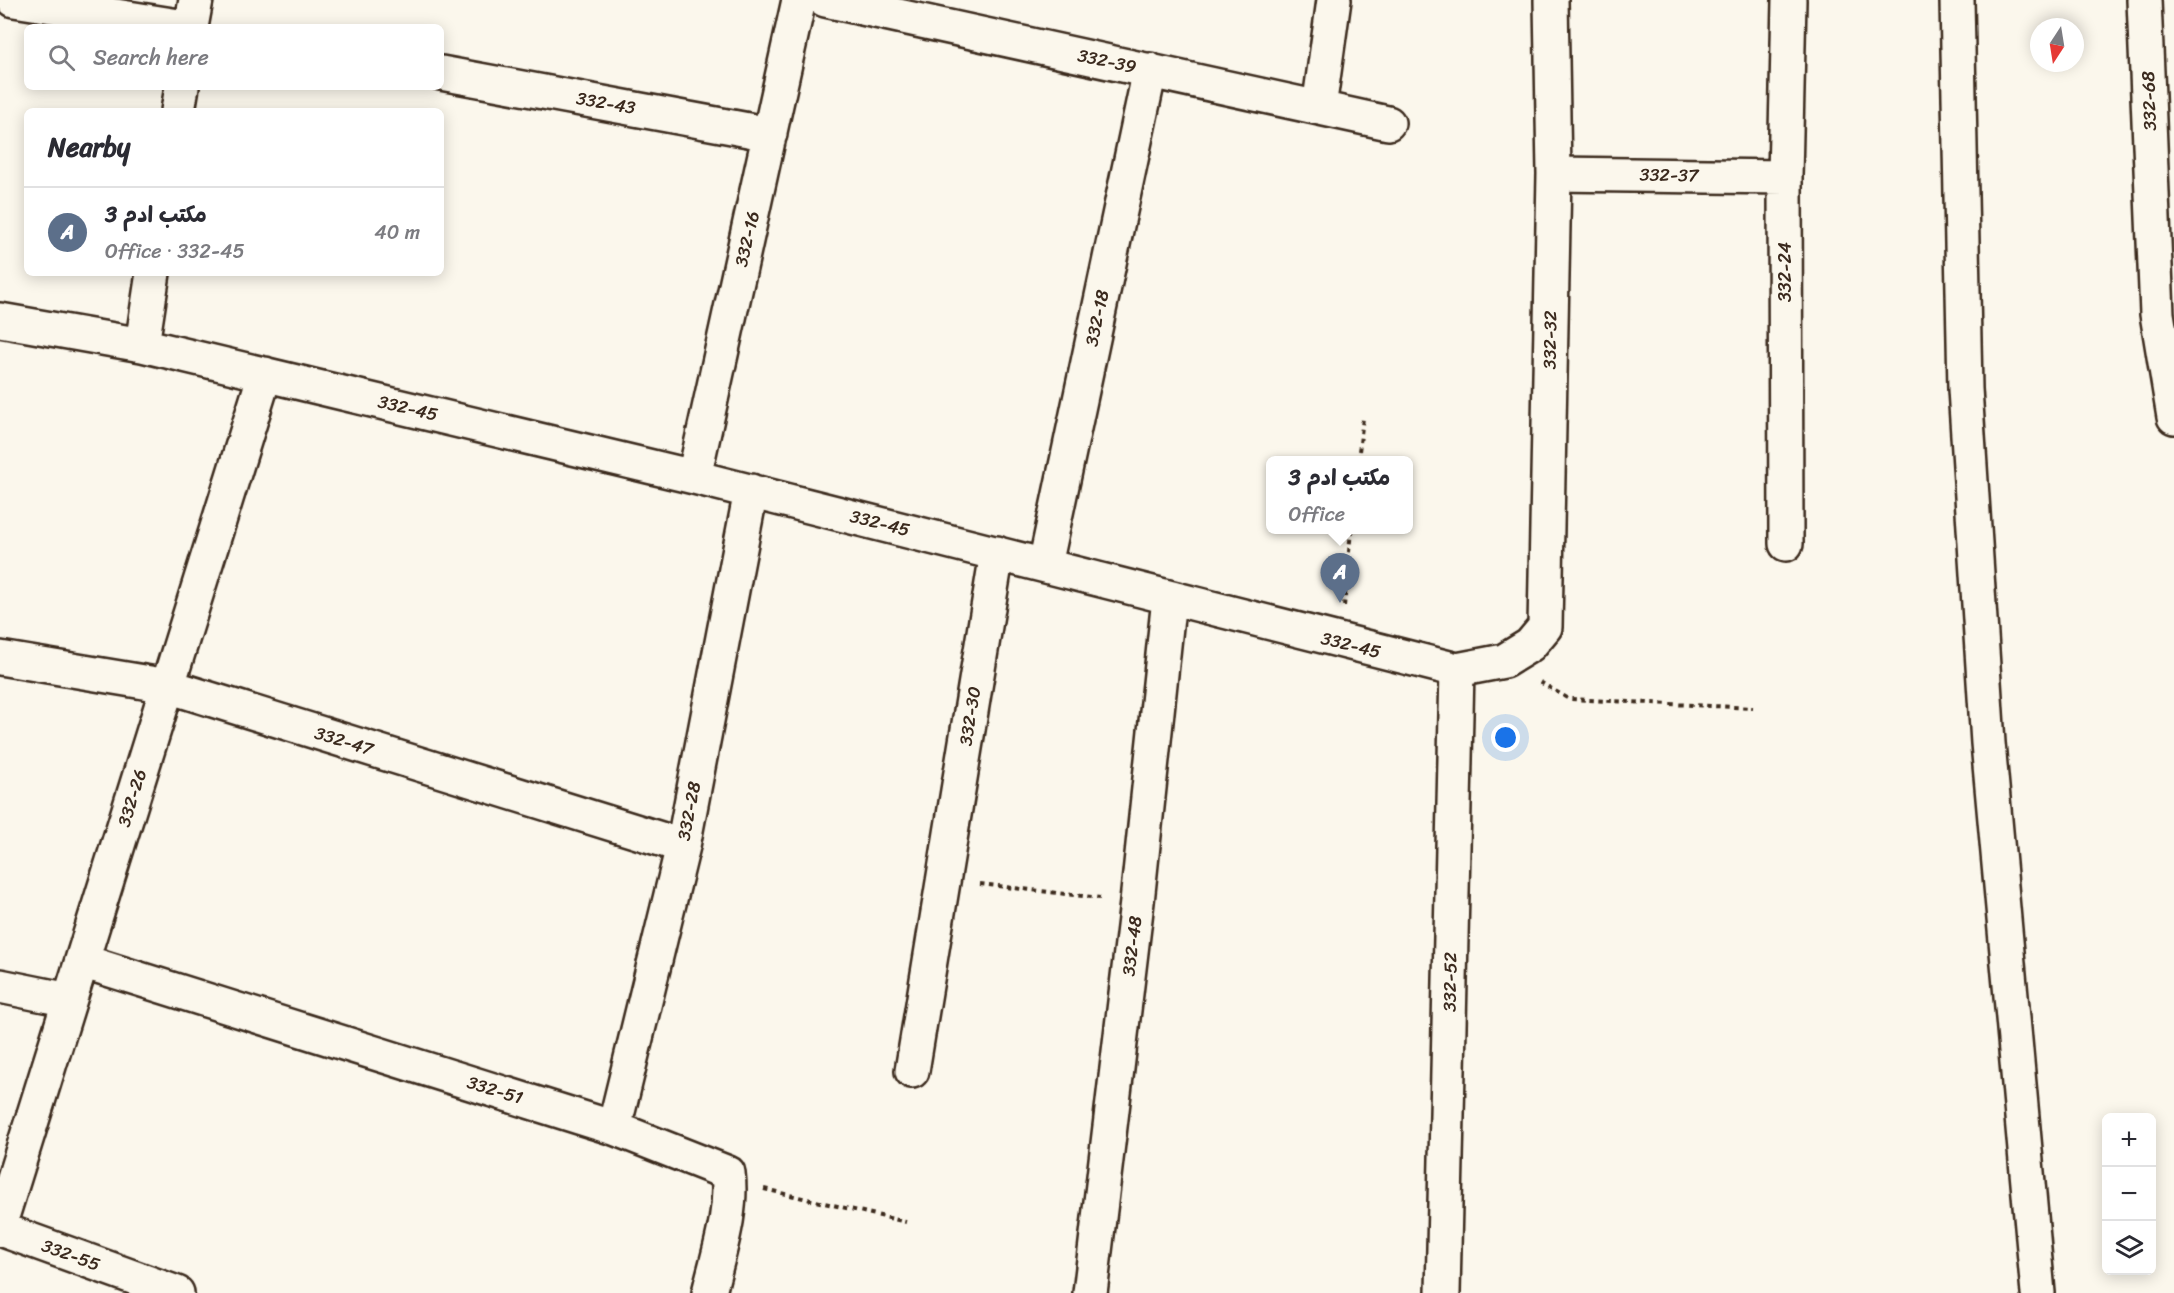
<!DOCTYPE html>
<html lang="en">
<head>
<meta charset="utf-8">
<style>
  :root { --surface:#fff; --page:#f2f2f3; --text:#2b2b33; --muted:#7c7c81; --line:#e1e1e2; --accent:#d93025 }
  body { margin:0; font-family:Sriracha,"Playpen Sans Arabic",sans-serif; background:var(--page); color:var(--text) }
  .controls { position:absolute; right:18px; bottom:18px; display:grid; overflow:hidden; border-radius:9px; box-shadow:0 3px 15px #0003 }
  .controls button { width:54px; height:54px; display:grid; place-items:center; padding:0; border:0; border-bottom:2px solid var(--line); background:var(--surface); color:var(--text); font:30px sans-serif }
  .compass { position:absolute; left:2030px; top:18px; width:54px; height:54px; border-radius:50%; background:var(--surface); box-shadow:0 3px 15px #0003; rotate:192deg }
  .you { position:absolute; left:1506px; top:738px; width:21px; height:21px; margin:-15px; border:4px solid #fff; border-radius:50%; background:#1a73e8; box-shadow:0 0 0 9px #1a73e833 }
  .badge { display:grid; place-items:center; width:39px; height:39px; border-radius:50%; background:var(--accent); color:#fff; font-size:20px; font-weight:700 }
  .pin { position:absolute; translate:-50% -50px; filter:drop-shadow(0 2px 3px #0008) }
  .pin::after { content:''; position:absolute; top:32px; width:21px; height:18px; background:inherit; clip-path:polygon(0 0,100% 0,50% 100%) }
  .popup { position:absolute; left:1266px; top:456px; width:147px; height:78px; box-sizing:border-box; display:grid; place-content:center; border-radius:9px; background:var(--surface); filter:drop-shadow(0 2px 4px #0005); font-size:20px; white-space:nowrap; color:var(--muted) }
  .popup b { font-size:22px; color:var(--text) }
  .popup::after { content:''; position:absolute; left:50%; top:100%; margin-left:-12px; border:12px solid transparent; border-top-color:var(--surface) }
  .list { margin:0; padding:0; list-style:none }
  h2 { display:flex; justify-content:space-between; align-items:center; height:78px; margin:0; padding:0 24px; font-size:26px }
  h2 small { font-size:20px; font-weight:400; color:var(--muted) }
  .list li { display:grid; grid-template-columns:39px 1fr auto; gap:18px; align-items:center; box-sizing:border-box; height:90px; padding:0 24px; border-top:2px solid var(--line) }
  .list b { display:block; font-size:22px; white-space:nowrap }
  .list p { margin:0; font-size:20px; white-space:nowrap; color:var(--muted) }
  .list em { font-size:20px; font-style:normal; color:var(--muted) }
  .icon { flex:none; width:33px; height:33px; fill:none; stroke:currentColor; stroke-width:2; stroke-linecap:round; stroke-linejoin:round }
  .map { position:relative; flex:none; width:2174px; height:1293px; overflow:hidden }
  .search { position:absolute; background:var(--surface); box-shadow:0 3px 15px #0003; left:24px; top:24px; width:420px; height:66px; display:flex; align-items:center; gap:15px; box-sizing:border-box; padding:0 21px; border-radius:9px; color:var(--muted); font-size:22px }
  .panel { position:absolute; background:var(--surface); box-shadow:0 3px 15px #0003; left:24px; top:108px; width:420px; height:168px; border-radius:9px }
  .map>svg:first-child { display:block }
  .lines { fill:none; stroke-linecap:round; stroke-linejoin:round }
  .minor-casing { stroke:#3b2a1e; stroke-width:38 }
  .path { stroke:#3b2a1e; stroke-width:4; stroke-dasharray:4.5 4.5; stroke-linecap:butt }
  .minor { stroke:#fbf7ec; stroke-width:33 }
  .labels { text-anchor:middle; stroke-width:4.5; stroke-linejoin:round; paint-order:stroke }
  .street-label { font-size:18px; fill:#3b2a1e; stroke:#fbf7ec }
</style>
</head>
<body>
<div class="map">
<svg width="2174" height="1293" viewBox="0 0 2174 1293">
  <rect width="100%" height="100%" fill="#fbf7ec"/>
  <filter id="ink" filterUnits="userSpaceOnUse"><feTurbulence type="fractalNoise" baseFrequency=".0167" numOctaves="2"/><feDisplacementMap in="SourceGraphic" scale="12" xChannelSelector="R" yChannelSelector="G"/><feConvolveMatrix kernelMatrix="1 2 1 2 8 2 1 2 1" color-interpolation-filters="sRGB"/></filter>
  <g filter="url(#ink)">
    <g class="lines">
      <g class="minor-casing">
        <path id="minor" d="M14,0L185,27
          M825,0L1388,123
          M1957,0L1965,389L1988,743L2038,1293
          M2144,0L2157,314L2174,417
          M191,27L196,0
          M441,73L770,134
          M1319,108L1334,0
          M178,111L182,87
          M1554,174L1785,177
          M0,320L142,345L694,477L1457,670L1504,661L1530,645L1545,627L1554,174L1551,0
          M142,345L153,273
          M694,477L799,0
          M1786,544L1785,177L1789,0
          M1045,565L1150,70
          M0,658L168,686L683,846
          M82,961L614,1128L728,1173C733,1213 718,1254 709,1293
          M0,986L69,1000
          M912,1071L997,553
          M614,1128L683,846L751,491
          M0,1223L265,374
          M0,1229L177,1293
          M1090,1293L1137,902L1169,598
          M1443,1293L1457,670"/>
      </g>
      <path class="path" d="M1358,460L1363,418
        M1344,606L1351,530
        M1540,682L1569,699L1753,708
        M980,884L1100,898
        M764,1189L906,1222"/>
      <use href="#minor" class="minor"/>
    </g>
  </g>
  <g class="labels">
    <g class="street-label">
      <text transform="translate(1107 61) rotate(12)" y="6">332-39</text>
      <text transform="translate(2149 101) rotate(-92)" y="6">332-68</text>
      <text transform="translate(606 103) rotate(10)" y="6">332-43</text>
      <text transform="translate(1669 175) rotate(1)" y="6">332-37</text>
      <text transform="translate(747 239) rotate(-77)" y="6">332-16</text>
      <text transform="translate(1785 272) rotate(-90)" y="6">332-24</text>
      <text transform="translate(1097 318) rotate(-78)" y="6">332-18</text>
      <text transform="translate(1550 340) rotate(-89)" y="6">332-32</text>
      <text transform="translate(408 408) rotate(13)" y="6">332-45</text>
      <text transform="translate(880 523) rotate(14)" y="6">332-45</text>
      <text transform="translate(1351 645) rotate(14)" y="6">332-45</text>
      <text transform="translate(970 716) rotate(-81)" y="6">332-30</text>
      <text transform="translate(344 741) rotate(17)" y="6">332-47</text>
      <text transform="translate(132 798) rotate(-73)" y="6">332-26</text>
      <text transform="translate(689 811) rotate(-79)" y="6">332-28</text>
      <text transform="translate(1132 946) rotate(-83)" y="6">332-48</text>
      <text transform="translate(1450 982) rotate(-89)" y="6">332-52</text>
      <text transform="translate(495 1090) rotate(17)" y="6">332-51</text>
      <text transform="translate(71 1255) rotate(20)" y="6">332-55</text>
    </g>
  </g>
</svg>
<div class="controls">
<button>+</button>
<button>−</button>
<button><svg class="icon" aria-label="layers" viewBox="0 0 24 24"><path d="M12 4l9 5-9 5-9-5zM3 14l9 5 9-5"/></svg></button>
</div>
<svg class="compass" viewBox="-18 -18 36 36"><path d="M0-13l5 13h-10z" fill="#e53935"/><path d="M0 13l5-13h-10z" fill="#7c7c81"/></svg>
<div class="you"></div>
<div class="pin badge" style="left:1340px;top:603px;background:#5c6f8a">A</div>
<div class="popup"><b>مكتب ادم 3</b>Office</div>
<div class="search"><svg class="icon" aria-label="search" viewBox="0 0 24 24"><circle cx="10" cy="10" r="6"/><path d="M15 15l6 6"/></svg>Search here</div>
<section class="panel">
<h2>Nearby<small></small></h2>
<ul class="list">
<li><span class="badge" style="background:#5c6f8a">A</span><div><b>مكتب ادم 3</b><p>Office · 332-45</p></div><em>40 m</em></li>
</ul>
</section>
</div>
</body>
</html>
